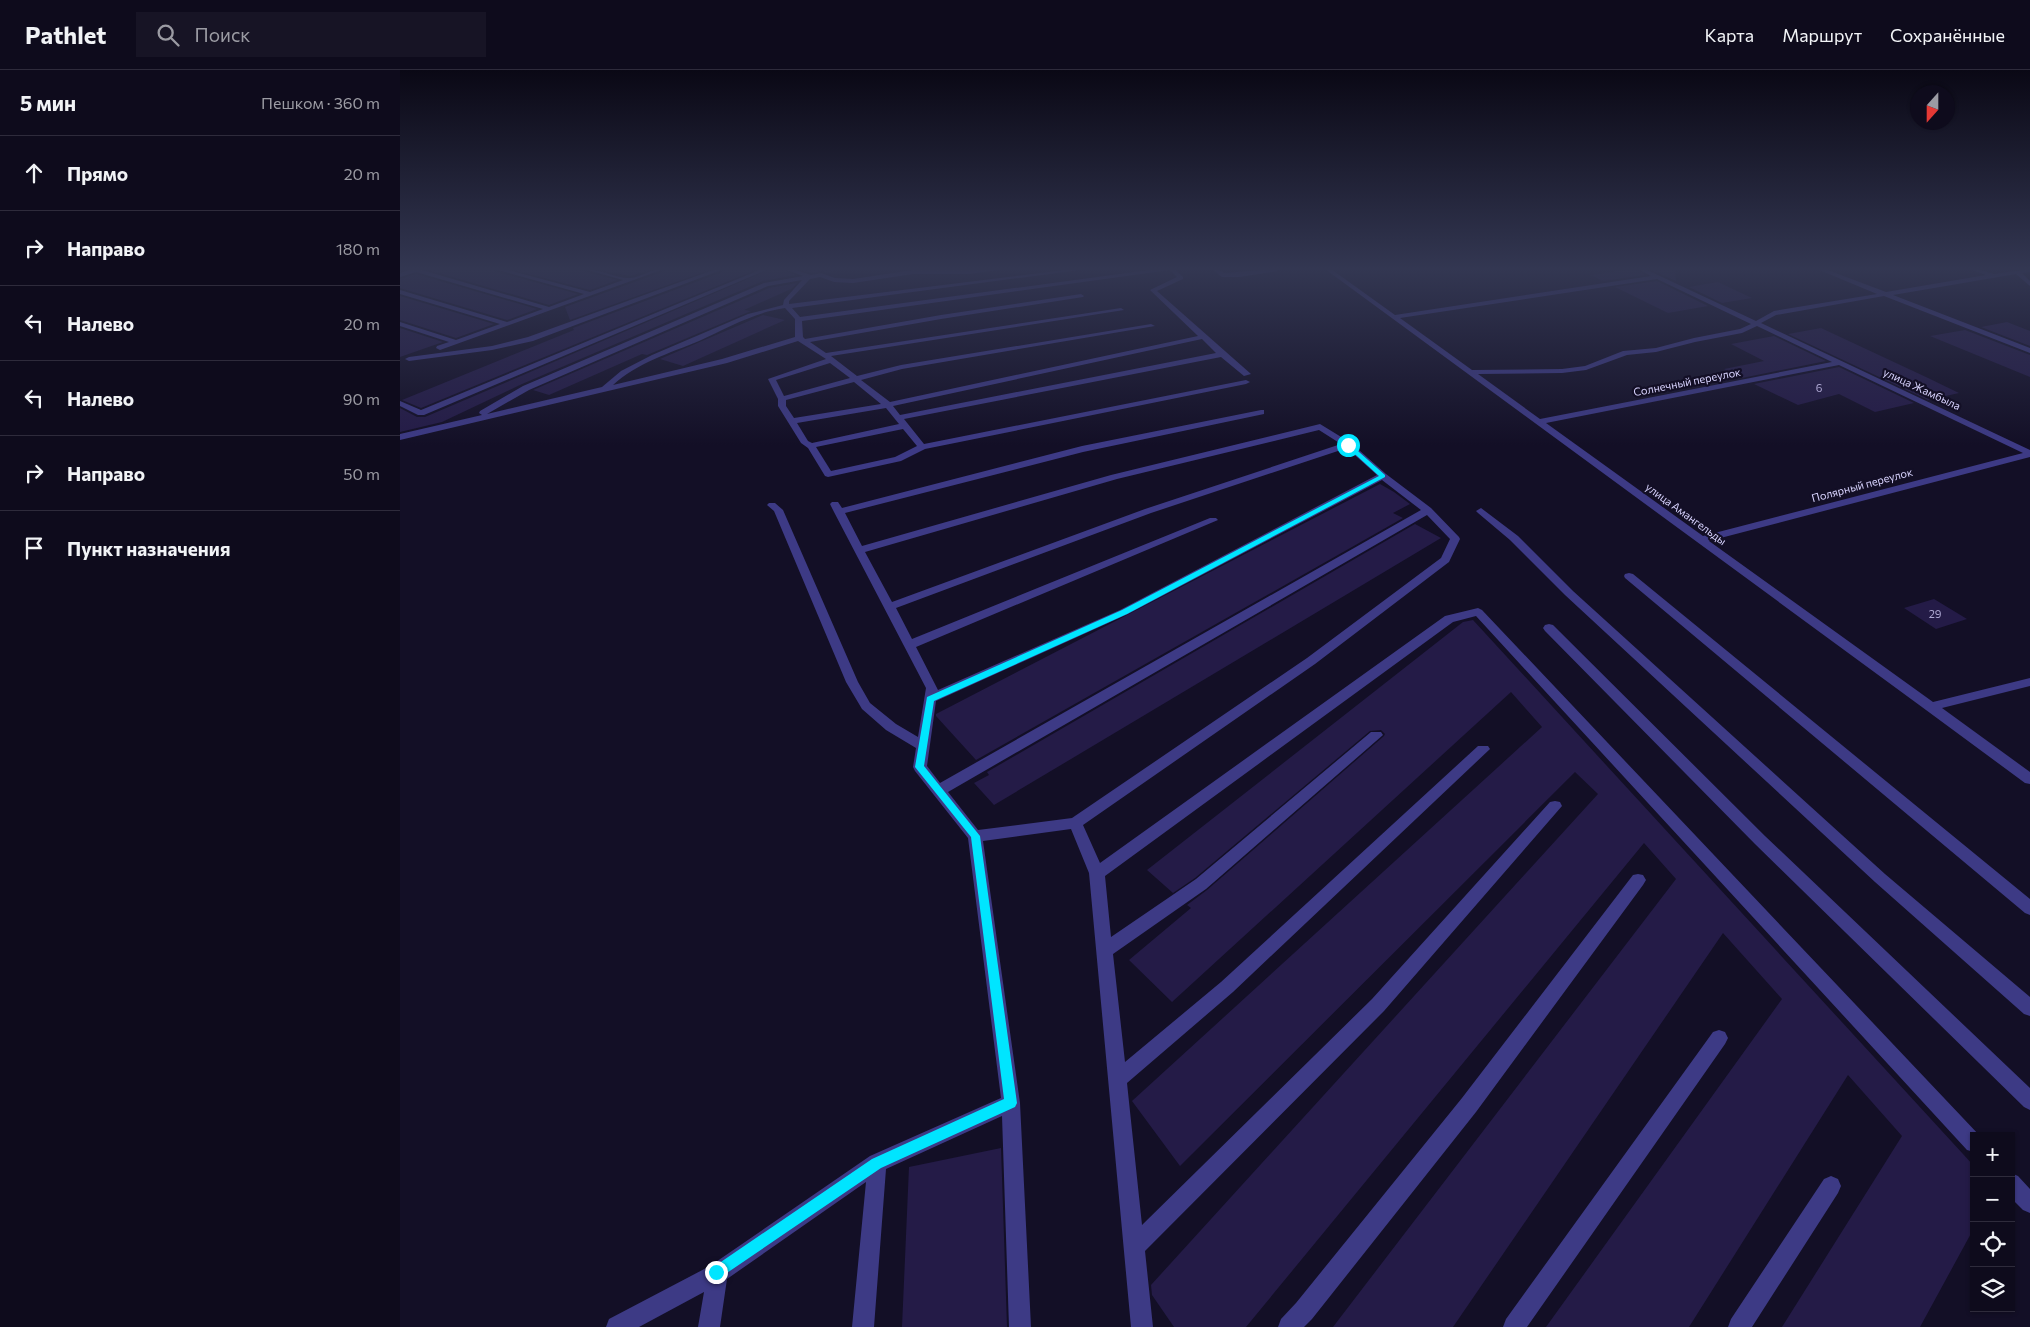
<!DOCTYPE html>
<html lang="ru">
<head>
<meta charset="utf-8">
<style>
  :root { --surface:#0e0b1c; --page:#171425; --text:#f1f3f6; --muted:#9b9ba3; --line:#2e2b3b }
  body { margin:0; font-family:Commissioner,sans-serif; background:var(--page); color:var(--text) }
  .controls { position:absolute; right:15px; bottom:15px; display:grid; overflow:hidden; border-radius:0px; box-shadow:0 1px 4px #0004 }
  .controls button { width:45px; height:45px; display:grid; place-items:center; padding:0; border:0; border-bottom:1px solid var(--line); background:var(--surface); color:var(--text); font:25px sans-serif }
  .compass { position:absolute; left:1510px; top:15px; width:45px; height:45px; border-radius:50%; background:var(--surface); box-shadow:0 1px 4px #0004; rotate:201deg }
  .stop { position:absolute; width:15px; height:15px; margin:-11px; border:4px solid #00e5ff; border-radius:50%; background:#fff }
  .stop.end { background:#00e5ff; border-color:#fff; box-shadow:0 1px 5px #0008 }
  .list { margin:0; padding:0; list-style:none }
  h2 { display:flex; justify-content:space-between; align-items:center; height:65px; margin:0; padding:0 20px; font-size:21px }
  h2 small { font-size:16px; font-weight:400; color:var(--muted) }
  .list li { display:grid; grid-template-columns:32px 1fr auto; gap:15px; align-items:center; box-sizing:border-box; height:75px; padding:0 20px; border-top:1px solid var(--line) }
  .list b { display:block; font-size:19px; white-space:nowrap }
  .list em { font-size:16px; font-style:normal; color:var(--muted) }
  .icon { flex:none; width:28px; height:28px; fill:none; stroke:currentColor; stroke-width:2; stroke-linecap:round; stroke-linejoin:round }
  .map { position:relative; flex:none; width:1630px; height:1257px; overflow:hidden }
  header { display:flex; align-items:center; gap:30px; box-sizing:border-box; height:70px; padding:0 25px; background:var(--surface); border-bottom:1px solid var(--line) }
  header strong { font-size:24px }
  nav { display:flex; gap:28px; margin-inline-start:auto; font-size:18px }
  .search { width:350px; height:45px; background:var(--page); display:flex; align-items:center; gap:12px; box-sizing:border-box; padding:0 18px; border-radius:0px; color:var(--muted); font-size:19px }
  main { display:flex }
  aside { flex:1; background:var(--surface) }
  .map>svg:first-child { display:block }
  .building { fill:#241b47 }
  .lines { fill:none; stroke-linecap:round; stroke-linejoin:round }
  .minor { fill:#3d3a85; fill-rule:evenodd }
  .route { fill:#00e5ff }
  .labels { text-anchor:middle; stroke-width:4.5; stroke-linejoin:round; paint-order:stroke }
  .far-street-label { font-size:11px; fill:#d9d4ff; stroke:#130f26 }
  .number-label { font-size:11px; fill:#aca6d1 }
</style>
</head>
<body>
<header>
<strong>Pathlet</strong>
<div class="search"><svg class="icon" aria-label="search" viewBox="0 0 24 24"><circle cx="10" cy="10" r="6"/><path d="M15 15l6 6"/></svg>Поиск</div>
<nav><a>Карта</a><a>Маршрут</a><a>Сохранённые</a></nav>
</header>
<main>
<aside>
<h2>5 мин<small>Пешком · 360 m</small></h2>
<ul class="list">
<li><svg class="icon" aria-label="ahead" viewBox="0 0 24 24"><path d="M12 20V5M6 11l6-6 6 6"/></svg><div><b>Прямо</b></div><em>20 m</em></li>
<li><svg class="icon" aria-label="right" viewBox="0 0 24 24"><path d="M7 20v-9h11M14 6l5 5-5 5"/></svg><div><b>Направо</b></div><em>180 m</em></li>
<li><svg class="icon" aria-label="left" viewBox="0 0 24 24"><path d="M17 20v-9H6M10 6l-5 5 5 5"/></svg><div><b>Налево</b></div><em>20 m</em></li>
<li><svg class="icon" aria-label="left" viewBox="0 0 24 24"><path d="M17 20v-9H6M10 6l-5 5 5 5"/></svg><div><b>Налево</b></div><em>90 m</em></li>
<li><svg class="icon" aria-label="right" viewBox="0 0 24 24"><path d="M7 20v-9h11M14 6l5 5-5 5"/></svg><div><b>Направо</b></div><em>50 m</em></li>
<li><svg class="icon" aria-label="arrive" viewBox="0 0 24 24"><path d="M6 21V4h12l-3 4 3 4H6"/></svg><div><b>Пункт назначения</b></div></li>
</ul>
</aside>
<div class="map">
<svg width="1630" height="1257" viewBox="0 0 1630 1257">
  <rect width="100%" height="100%" fill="#130f26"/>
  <path class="building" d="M25,199H93L94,201L178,224L149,235Z
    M110,199H182L183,201L217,210L190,220Z
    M196,199H253L230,206Z
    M266,199H312L170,250L165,237L265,201Z
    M326,199H358L21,338L2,330L174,260L173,258L325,201Z
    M371,199H382L396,205L363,211L122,314L42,352L0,362V338L17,347H25Z
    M397,199H439L428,203L421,201L411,203Z
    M1232,199H1236L1245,205L1203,211L1191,205Z
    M1249,199H1275L1276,211Z
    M16,204L137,239L107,250L0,218V209Z
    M1257,211L1308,236L1268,243L1215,217Z
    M1318,212L1352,228L1322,233L1289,217Z
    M397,213L391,219L344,240L351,241L247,285L242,284L149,325L133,320L369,218Z
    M0,226L94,254L56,268L0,250Z
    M363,245L385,250L283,296L260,289Z
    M1607,252L1630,261V276L1581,257Z
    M0,258L43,272L0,287Z
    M1421,258L1526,307L1559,323L1528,330L1388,264Z
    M1565,260L1630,285V307L1530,266Z
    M1374,266L1426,291L1342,308L1324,299L1364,291L1331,274Z
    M1439,297L1514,333L1475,342L1439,324L1398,335L1354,314Z
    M980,414L994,422L1010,434L993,443L1003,448L576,690L536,646V644Z
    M1015,454L1041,468L594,735L574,713L589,705L587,702Z
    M1534,529L1567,549L1536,559L1504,538Z
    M1073,550L1574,1096V1158L1520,1257H1382L1502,1066L1448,1005L1289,1257H1146L1382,929L1323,863L1053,1257H933L1276,809L1244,773L846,1257H774L752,1225L751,1215L1198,724L1175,702L780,1096L732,1031L1142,657L1111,622L772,932L729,890L791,838L787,835L807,820L984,666L985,664L981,660L970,661L795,808L773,823L747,800L1063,552Z
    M601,1078L607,1257H502L509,1097Z"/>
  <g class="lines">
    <path class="minor" d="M13,199H23L22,200L149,237L184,224L95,199H104L190,222L223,210L184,199C199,199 219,209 230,208C242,207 252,198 264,199L40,280L36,278L37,276L49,272L0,256V252L56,270L100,254L0,224V220L107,252L143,239L16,202L0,207V203Z
      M316,199H324L133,271L92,280L9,291L5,289L9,287L92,276L128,267Z
      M362,199H369L24,345H18L0,336V331L21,340Z
      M384,199H392L411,205L421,203L435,208L453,209L513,200L606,199L569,204H513L453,213L434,212L420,207L410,209L389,231V234L672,199H687L392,238L400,247L756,199H775L783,207V209L757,221L851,304L844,306L821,287L504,349L524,374L846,310L850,312L846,314L525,379L501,391L428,407L425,406L408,378L401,373L378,336V329L368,309L426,289L398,271L327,293L0,370V364L82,345L79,343L80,341L123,316L364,213L403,206ZM770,200L777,207L750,220L798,266L490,332L461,310L502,299L755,256L751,254L501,295L457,306L431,286L724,240L721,238L426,283L410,272L541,249L683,227L684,226L681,224L541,245L405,269L403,267L402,251ZM402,210L384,230L383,235L348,244L252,285L221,301L202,317L87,344L129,320L368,216ZM385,238L395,249V267L322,289L213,315C237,293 270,283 299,271C327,258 355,242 385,238ZM802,269L816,283L500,345L493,336ZM430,293L450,308L384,326L376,310ZM454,312L481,334L394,348L386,336V330ZM486,338L499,354L412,373L408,371L397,353ZM503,359L517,376L495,387L431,401L416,377Z
      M812,199H818L824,203L875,199L878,201L839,207H822Z
      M925,199H931L995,245L1251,206L1238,199H1245L1356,251L1374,241L1477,224L1417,199H1425L1486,222L1586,205L1569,199H1577L1594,204L1630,199V202L1622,203L1630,211V216L1616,204L1493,225L1630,278V283L1484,226L1376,245L1361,253L1630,380V387L1309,471L1533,632L1630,608V616L1542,638L1630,702V714L1625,713L1526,640ZM1257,209L1351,254L1340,259L1294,268L1256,278L1223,281L1185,296L1162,299L1072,300L1000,248ZM1357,256L1432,292L1140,349L1078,304L1162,303L1186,300L1227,285L1256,282L1295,272L1342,263ZM1439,295L1623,383L1303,466L1146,353Z
      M861,340H864V344L683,382L445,443L462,476L711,405L920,354L951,373L986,404L1031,438L1059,467L1060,469L1049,492L915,594L683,755L700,793L1045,546L1078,538L1082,540L1580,1066H1574V1082L1567,1080L1076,546L1053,552L705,806L711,867L796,809L971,662H981L983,665L806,819L713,884L725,992L821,912L1078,676H1088L1090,679L833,922L727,1013L742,1155L972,929L1150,732L1155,731L1160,732L1162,736L984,941L745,1181L753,1257H731L689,803L671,759L583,771L620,1033L631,1257H609L602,1046L486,1099L474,1257H452L466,1112L327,1209L320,1257H298L304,1222L239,1257H206L209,1249L310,1196L470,1086L601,1028L568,768L515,701L513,697L516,678L486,660L462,639L446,612L374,441L367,435L369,433H375L383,440L458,612L470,633L496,654L518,667L526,618L434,442L430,434L432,432H438L442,438L682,376ZM919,360L941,374L745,439L492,532L465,482L717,409ZM947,378L977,405L720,540L538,620L516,577L818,450L816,448H810L512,569L496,538L751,443ZM982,410L1021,440L540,713L527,696L536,631L728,544ZM1027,445L1050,469L1041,488L907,588L672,748L578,760L548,722Z
      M1081,438L1118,466L1173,521L1485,804L1630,927V946L1624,944L1475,812L1165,525L1110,470L1078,443L1076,441Z
      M1229,503L1233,504L1630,829V845L1625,843L1225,508L1224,506L1225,504Z
      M1149,554L1153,555L1365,766L1630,1018V1040L1624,1037L1355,774L1145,561L1143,558L1145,555Z
      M1238,804L1243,805L1246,810L1243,815L1076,1042L912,1249L904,1257H878L881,1249L896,1233L1062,1028L1233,805Z
      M1319,960L1325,962L1328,968L1325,974L1127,1257H1103L1106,1249L1313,962Z
      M1611,1103L1618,1106L1630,1119V1143L1623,1140L1611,1128Z
      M1431,1106L1438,1109L1441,1116L1438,1123L1352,1257H1328L1331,1249L1424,1109Z"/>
  </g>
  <linearGradient id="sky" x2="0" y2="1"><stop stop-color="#0a0815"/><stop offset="0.53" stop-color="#333752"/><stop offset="1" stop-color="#333752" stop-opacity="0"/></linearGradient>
  <rect width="1630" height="375" fill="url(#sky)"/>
  <path class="route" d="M946,374H950L985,405V407L727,544L534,631L524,696L580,766L617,1033L615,1037L481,1098L321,1207L316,1209L312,1207L310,1202L312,1198L472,1089L604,1029L571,767L515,697L527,627L722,540L979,406L946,376Z"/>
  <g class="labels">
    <g class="far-street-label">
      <text transform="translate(1287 312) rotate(-11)" y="4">Солнечный переулок</text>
      <text transform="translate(1522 319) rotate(25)" y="4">улица Жамбыла</text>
      <text transform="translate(1462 415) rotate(-15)" y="4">Полярный переулок</text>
      <text transform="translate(1286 444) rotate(36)" y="4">улица Амангельды</text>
    </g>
    <g class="number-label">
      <text x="1419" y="322">6</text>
      <text x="1535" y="548">29</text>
    </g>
  </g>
</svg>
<div class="controls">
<button>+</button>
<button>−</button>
<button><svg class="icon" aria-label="locate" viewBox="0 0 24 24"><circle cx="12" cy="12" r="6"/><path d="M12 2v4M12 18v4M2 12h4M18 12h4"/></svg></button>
<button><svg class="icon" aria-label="layers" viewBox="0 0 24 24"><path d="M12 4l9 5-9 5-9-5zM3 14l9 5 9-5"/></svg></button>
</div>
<svg class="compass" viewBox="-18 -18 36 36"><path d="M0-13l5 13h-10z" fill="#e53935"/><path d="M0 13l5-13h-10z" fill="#9b9ba3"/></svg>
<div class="stop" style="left:948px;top:375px"></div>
<div class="stop end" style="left:316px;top:1202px"></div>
</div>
</main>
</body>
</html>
